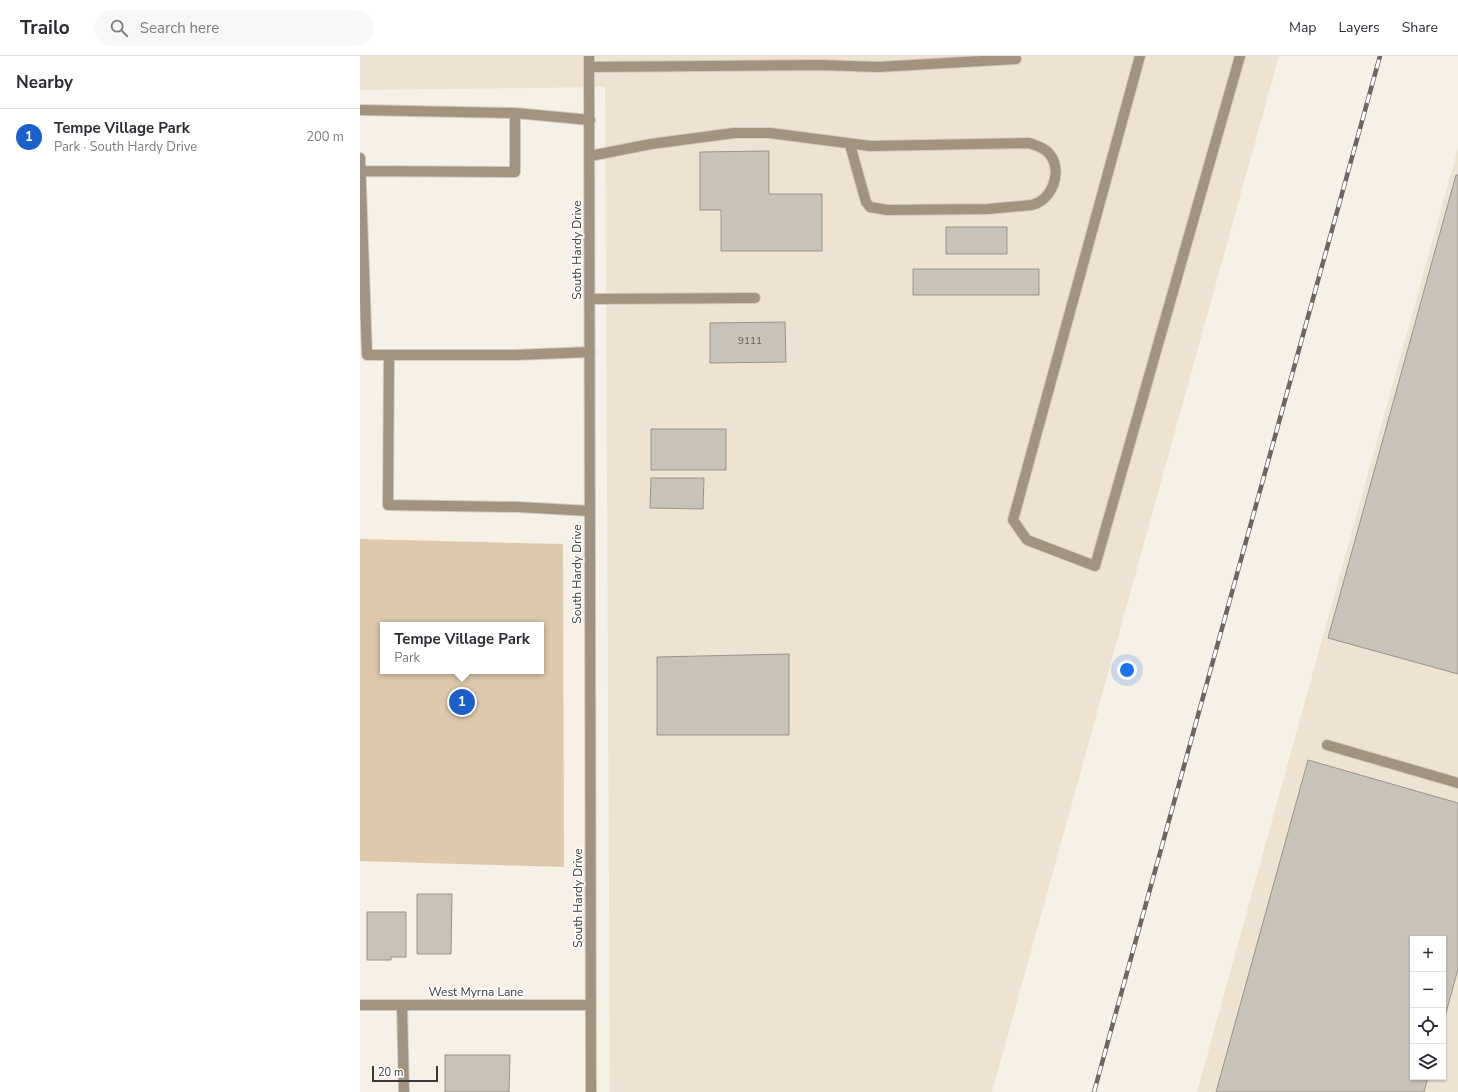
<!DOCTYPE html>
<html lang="en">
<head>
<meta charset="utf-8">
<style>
  :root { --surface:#fff; --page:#f7f7f7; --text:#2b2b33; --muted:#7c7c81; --line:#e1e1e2; --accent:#1b5fca }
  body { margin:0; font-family:"Nunito Sans",sans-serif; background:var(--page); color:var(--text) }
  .controls { position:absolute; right:12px; bottom:12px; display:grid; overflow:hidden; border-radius:0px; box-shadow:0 1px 3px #0004 }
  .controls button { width:36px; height:36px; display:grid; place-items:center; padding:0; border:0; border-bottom:1px solid var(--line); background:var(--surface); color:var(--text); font:20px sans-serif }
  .scale { position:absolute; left:12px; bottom:10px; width:66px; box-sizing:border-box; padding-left:4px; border:2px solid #3c3936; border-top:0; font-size:11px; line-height:14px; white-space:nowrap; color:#3c3936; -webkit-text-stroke:3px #fff; paint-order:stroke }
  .you { position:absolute; left:767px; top:614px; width:14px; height:14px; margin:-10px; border:3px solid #fff; border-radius:50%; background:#1a73e8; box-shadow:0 0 0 6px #1a73e833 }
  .badge { display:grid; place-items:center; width:26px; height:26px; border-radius:50%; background:var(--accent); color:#fff; font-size:13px; font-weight:700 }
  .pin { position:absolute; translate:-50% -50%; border:2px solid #fff; box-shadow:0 1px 4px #0006 }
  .popup { position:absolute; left:20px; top:566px; width:164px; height:52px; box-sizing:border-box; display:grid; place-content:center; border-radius:0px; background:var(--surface); filter:drop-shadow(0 1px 3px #0005); font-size:13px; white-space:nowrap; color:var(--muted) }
  .popup b { font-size:15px; color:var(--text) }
  .popup::after { content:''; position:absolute; left:50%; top:100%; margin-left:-8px; border:8px solid transparent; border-top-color:var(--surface) }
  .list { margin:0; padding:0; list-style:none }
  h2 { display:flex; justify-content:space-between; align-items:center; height:52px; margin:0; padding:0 16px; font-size:17px }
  h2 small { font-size:13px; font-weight:400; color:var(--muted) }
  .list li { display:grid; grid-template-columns:26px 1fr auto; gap:12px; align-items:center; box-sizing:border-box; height:56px; padding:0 16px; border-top:1px solid var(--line) }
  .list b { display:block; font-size:15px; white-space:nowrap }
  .list p { margin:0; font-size:13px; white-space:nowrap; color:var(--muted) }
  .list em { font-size:13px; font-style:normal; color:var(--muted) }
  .icon { flex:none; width:22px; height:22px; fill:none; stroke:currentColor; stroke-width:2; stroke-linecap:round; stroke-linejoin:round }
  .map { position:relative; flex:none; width:1098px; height:1036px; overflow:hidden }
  header { display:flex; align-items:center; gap:24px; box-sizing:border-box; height:56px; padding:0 20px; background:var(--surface); border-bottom:1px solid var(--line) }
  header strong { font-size:19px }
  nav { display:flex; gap:22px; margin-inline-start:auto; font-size:14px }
  .search { width:280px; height:36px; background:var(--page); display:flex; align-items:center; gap:10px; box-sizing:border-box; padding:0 14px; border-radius:22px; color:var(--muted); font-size:15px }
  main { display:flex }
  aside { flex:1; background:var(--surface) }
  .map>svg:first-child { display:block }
  .built { fill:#eee3d2; fill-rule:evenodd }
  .green { fill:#dec9ac; fill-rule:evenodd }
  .building { fill:#c8c2b8; stroke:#9a938a }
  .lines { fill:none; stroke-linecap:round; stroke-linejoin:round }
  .minor-casing { stroke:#d2cbc3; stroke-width:12 }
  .minor { stroke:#a1937f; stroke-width:10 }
  .rail-casing { stroke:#6a6662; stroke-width:4.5 }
  .rail { stroke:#fff; stroke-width:3; stroke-dasharray:9; stroke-linecap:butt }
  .labels { text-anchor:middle; stroke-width:3; stroke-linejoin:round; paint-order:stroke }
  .number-label { font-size:10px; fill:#5f5b56 }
  .street-label { font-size:12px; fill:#3c3936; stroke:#fff }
</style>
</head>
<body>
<header>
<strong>Trailo</strong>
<div class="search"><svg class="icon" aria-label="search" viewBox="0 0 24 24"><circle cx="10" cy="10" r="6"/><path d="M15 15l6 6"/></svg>Search here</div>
<nav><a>Map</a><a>Layers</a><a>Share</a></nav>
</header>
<main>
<aside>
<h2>Nearby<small></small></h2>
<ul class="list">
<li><span class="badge">1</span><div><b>Tempe Village Park</b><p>Park · South Hardy Drive</p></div><em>200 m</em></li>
</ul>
</aside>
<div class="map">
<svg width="1098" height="1036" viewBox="0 0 1098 1036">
  <rect width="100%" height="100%" fill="#f7f0e6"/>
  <path class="built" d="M0,0H919L632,1036H250L245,31L0,34Z
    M1098,92V1036H837ZM1053,883H1083V1021H1053Z"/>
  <path class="green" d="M0,483L203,488L204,811L0,805ZM23,569H181V615H23Z"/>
  <path class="building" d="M409,95V138H462V195H361V154H340V96Z
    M1096,119H1098V618L968,582Z
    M586,171H647V198H586Z
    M553,213H679V239H553Z
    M425,266L426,306L350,307V267Z
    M291,373H366V414H291Z
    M291,422H344L343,453L290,452Z
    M429,598V679H297V601Z
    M948,704L1098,747V913L1083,968V883H1053V1021H1068L1064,1036H856Z
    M57,838H92L91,898H57Z
    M7,856H46V901H31V904H7Z
    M85,999H150L149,1036H85Z"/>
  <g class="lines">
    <g class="minor-casing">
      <path id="minor" d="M229,0L231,1036
        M780,0L653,464L667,484L735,510L880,0
        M229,11L460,9L518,11L656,3
        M0,54L155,57L230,64
        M230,100L291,88L374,77H410L510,90L669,87C677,90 686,92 691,100C702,117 692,144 672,149L628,153L527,154L510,151L506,146L490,89
        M0,102L7,299H155L230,296
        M1,115L155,116V57
        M230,243L395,242
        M29,299L28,449L158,451L230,455
        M967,689L1098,727
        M0,949H231
        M42,949L44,1036"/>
    </g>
    <use href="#minor" class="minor"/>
    <g class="rail-casing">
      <path id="rail" d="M734,1036L1020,0"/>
    </g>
    <use href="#rail" class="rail"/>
  </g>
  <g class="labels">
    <g class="number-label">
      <text x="390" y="288">9111</text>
    </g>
    <g class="street-label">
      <text transform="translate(217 194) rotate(-90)" y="4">South Hardy Drive</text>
      <text transform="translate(217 518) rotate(-90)" y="4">South Hardy Drive</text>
      <text transform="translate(218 842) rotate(-90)" y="4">South Hardy Drive</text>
      <text x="116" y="940">West Myrna Lane</text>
    </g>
  </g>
</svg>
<div class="controls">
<button>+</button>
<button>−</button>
<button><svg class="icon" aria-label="locate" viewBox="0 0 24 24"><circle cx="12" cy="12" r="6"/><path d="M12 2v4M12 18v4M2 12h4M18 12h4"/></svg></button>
<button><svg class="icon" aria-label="layers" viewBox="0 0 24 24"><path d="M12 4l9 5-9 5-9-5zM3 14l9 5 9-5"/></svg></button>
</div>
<div class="scale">20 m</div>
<div class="you"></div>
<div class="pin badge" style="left:102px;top:646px">1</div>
<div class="popup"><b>Tempe Village Park</b>Park</div>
</div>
</main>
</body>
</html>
